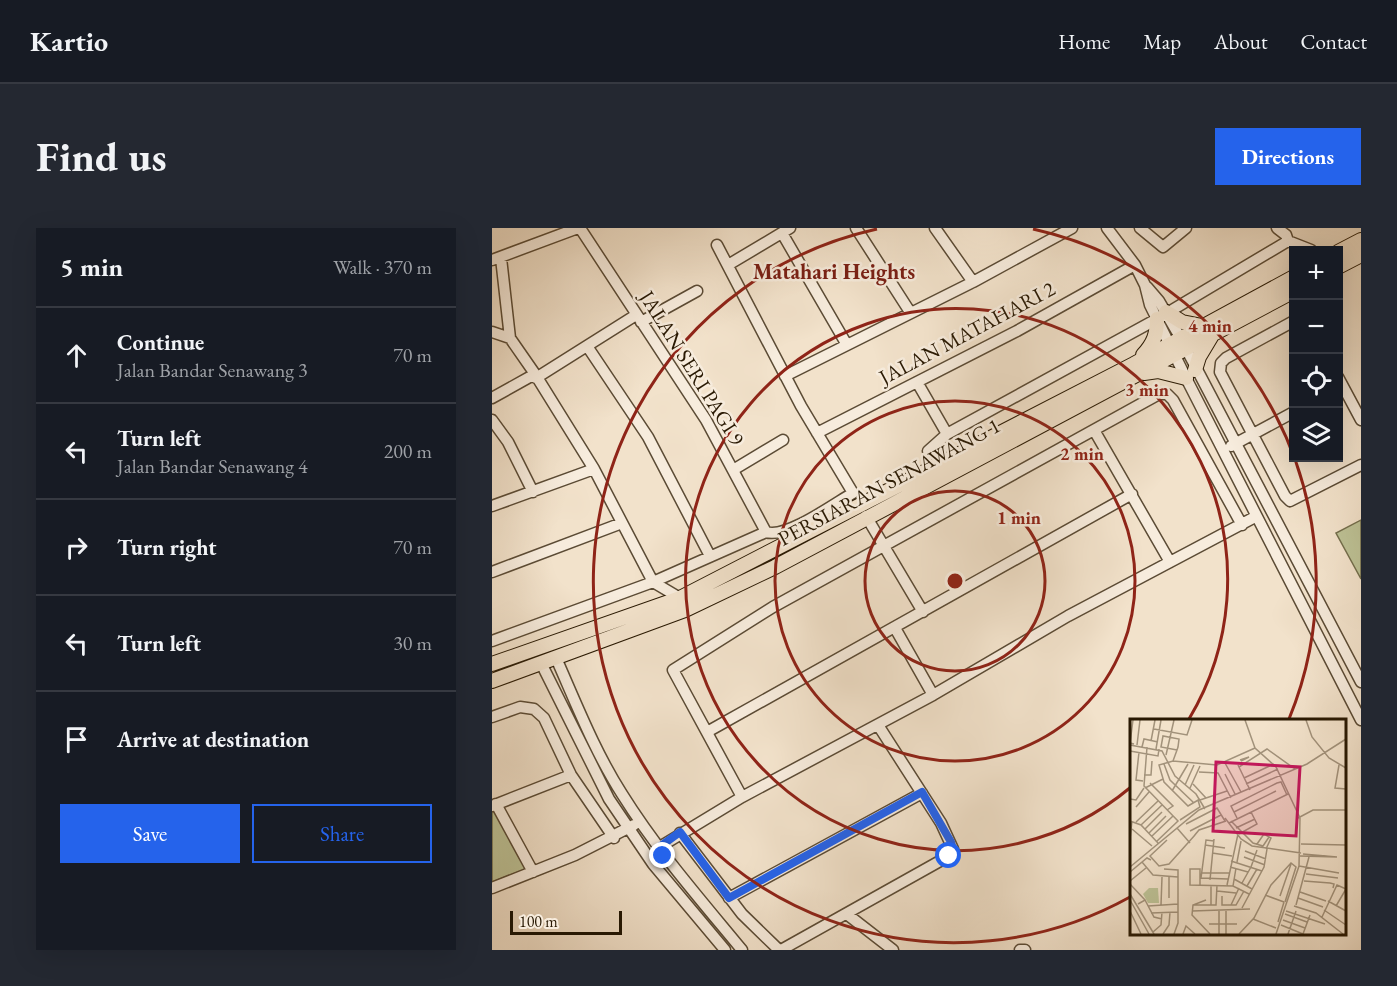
<!DOCTYPE html>
<html lang="en">
<head>
<meta charset="utf-8">
<style>
  :root { --surface:#171b24; --page:#242831; --text:#f1f3f6; --muted:#9ea1a6; --line:#363941; --accent:#2563eb }
  body { margin:0; font-family:"EB Garamond",serif; background:var(--page); color:var(--text) }
  .controls { position:absolute; right:18px; top:18px; display:grid; overflow:hidden; border-radius:0px; box-shadow:0 6px 24px #0002 }
  .controls button { width:54px; height:54px; display:grid; place-items:center; padding:0; border:0; border-bottom:2px solid var(--line); background:var(--surface); color:var(--text); font:30px sans-serif }
  .scale { position:absolute; left:18px; bottom:15px; width:112px; box-sizing:border-box; padding-left:6px; border:3px solid #291903; border-top:0; font-size:16px; line-height:21px; white-space:nowrap; color:#291903; -webkit-text-stroke:4px #f7ecdd; paint-order:stroke }
  .stop { position:absolute; width:18px; height:18px; margin:-14px; border:4px solid #2563eb; border-radius:50%; background:#fff }
  .stop.end { background:#2563eb; border-color:#fff; box-shadow:0 2px 6px #0008 }
  .list { margin:0; padding:0; list-style:none }
  h2 { display:flex; justify-content:space-between; align-items:center; height:78px; margin:0; padding:0 24px; font-size:26px }
  h2 small { font-size:20px; font-weight:400; color:var(--muted) }
  .list li { display:grid; grid-template-columns:39px 1fr auto; gap:18px; align-items:center; box-sizing:border-box; height:96px; padding:0 24px; border-top:2px solid var(--line) }
  .list b { display:block; font-size:22px; white-space:nowrap }
  .list p { margin:0; font-size:20px; white-space:nowrap; color:var(--muted) }
  .list em { font-size:20px; font-style:normal; color:var(--muted) }
  .actions { display:flex; gap:12px; padding:18px 24px }
  .actions a { flex:1; padding:14px 0; border:2px solid var(--accent); border-radius:0px; text-align:center; font-size:21px; color:var(--accent) }
  .actions .main { background:var(--accent); color:#fff }
  .icon { flex:none; width:33px; height:33px; fill:none; stroke:currentColor; stroke-width:2; stroke-linecap:round; stroke-linejoin:round }
  .map { position:relative; flex:none; width:869px; height:722px; overflow:hidden; border-radius:0px }
  header { display:flex; align-items:center; gap:36px; box-sizing:border-box; height:84px; padding:0 30px; background:var(--surface); border-bottom:2px solid var(--line) }
  header strong { font-size:28px }
  nav { display:flex; gap:33px; margin-inline-start:auto; font-size:21px }
  .intro { display:flex; align-items:center; justify-content:space-between; box-sizing:border-box; height:144px; padding:0 36px }
  h1 { margin:0; font-size:42px }
  .button { padding:15px 27px; border-radius:0px; background:var(--accent); color:#fff; font-size:21px; font-weight:700 }
  main { display:flex; gap:36px; padding:0 36px }
  aside { flex:1; background:var(--surface); border-radius:0px; box-shadow:0 6px 24px #0002 }
  .map>svg:first-child { display:block }
  .green { fill:#bdc296; stroke:#736e4c; stroke-width:1.5 }
  .lines { fill:none; stroke-linecap:round; stroke-linejoin:round }
  .minor-casing { stroke:#5b4b35; stroke-width:13 }
  .major-casing { stroke:#291903; stroke-width:16 }
  .minor { stroke:#f7ecdd; stroke-width:10 }
  .major { stroke:#f2e2cb; stroke-width:14 }
  .route { stroke:#2563eb; stroke-width:8 }
  .ring { fill:none; stroke:#8f2418; stroke-width:3 }
  .labels { text-anchor:middle; stroke-width:5; stroke-linejoin:round; paint-order:stroke }
  .street-label { font-size:21px; fill:#291903; stroke:#f7ecdd }
  .neighbourhood-label { font-size:22px; font-weight:bold; fill:#7a1f14; stroke:#f7ecdd }
  .inset-road { fill:none; stroke:#a2927b; stroke-width:1.5 }
  .view { fill:#c2185b; fill-opacity:0.15; stroke:#c2185b; stroke-width:3 }
  .inset-edge { fill:none; stroke:#291903; stroke-width:3 }
  .centre { fill:#8f2418; stroke:#f7ecdd; stroke-width:3 }
  .ring-label { font-size:18px; text-anchor:middle; font-weight:bold; fill:#8f2418; stroke:#f7ecdd; stroke-width:5; stroke-linejoin:round; paint-order:stroke }
</style>
</head>
<body>
<header>
<strong>Kartio</strong>
<nav><a>Home</a><a>Map</a><a>About</a><a>Contact</a></nav>
</header>
<div class="intro"><h1>Find us</h1><a class="button">Directions</a></div>
<main>
<aside>
<h2>5 min<small>Walk · 370 m</small></h2>
<ul class="list">
<li><svg class="icon" aria-label="ahead" viewBox="0 0 24 24"><path d="M12 20V5M6 11l6-6 6 6"/></svg><div><b>Continue</b><p>Jalan Bandar Senawang 3</p></div><em>70 m</em></li>
<li><svg class="icon" aria-label="left" viewBox="0 0 24 24"><path d="M17 20v-9H6M10 6l-5 5 5 5"/></svg><div><b>Turn left</b><p>Jalan Bandar Senawang 4</p></div><em>200 m</em></li>
<li><svg class="icon" aria-label="right" viewBox="0 0 24 24"><path d="M7 20v-9h11M14 6l5 5-5 5"/></svg><div><b>Turn right</b></div><em>70 m</em></li>
<li><svg class="icon" aria-label="left" viewBox="0 0 24 24"><path d="M17 20v-9H6M10 6l-5 5 5 5"/></svg><div><b>Turn left</b></div><em>30 m</em></li>
<li><svg class="icon" aria-label="arrive" viewBox="0 0 24 24"><path d="M6 21V4h12l-3 4 3 4H6"/></svg><div><b>Arrive at destination</b></div></li>
</ul>
<div class="actions"><a class="main">Save</a><a>Share</a></div>
</aside>
<div class="map">
<svg width="869" height="722" viewBox="0 0 869 722">
  <rect width="100%" height="100%" fill="#f2e2cb"/>
  <filter id="stains"><feTurbulence type="fractalNoise" baseFrequency=".00333" numOctaves="4"/><feColorMatrix values="0 0 0 0 .2 0 0 0 0 .09 0 0 0 0 .02 0 0 0 .5 -.17"/></filter>
  <radialGradient id="worn" r=".72"><stop offset=".6" stop-color="#630" stop-opacity="0"/><stop offset="1" stop-color="#630" stop-opacity=".3"/></radialGradient>
  <path class="green" d="M869,292V351L844,305Z
    M2,582L34,641L0,654V583Z"/>
  <g class="lines">
    <g class="minor-casing">
      <path id="minor" d="M88,0L214,192L274,304
        M364,0L418,84
        M443,0L481,54
        M615,0L643,37L653,57L658,77L694,150L869,492
        M648,0L671,19L694,0
        M785,0L794,7L796,13
        M290,5L355,117
        M796,13L819,22
        M9,30L18,110
        M0,32L86,0
        M236,37L298,0
        M655,59L667,73L688,109L869,454
        M802,93L734,130L729,135L728,144L793,268L798,273L869,237
        M149,94L205,63
        M0,104L18,110L43,146L102,241L161,354L188,370
        M95,118L156,209L218,328
        M293,148L481,54L580,0
        M846,149L869,192
        M44,150L144,87
        M425,154L455,206
        M0,170L43,146
        M0,192L16,214L41,264
        M602,202L678,334
        M325,205L525,103L643,37
        M739,218L802,184
        M436,223L455,206L665,91L796,13
        M241,242L291,212
        M0,278L102,241
        M374,288L431,384
        M0,344L130,295
        M403,400L441,467
        M0,413L161,354L274,304C294,311 342,276 361,265L309,178L225,17
        M64,430C84,475 103,524 130,566C165,622 208,671 250,722
        M49,435L117,571L161,636L233,722
        M0,489L28,479L42,481L52,490L79,547L122,610
        M215,504L640,266
        M250,569L181,442L281,379L667,166H675L681,172L750,297
        M4,576L41,644
        M0,578L79,547
        M188,605L250,686L287,722
        M166,620L250,569L441,467L576,388L763,289
        M0,660L83,627L142,597
        M237,670L430,565
        M356,687L401,722
        M289,722L457,628L461,621L449,595L386,497
        M528,722H533"/>
    </g>
    <g class="major-casing">
      <path id="major" d="M846,24L869,12
        M846,39L869,27
        M674,84L690,94L710,98
        M651,127C662,115 665,106 665,91
        M703,142L707,129L719,109
        M652,145L666,143L694,150
        M0,436L188,370L642,136L802,49
        M0,453L193,382L283,339L802,63"/>
    </g>
    <use href="#minor" class="minor"/>
    <use href="#major" class="major"/>
  </g>
  <g class="lines">
    <path class="route" d="M171,628L166,620L188,604L237,670L430,564L459,614L461,621L457,628"/>
  </g>
  <g class="ring">
    <circle cx="463" cy="353" r="90"/>
    <circle cx="463" cy="353" r="180"/>
    <path d="M639 559A271 271 0 1 1 697 491"/>
    <path d="M638 669A361 361 0 1 1 385 1M541 1A361 361 0 0 1 797 491"/>
  </g>
  <g class="labels">
    <g class="street-label">
      <text transform="translate(475 105) rotate(-28)" y="7">JALAN MATAHARI 2</text>
      <text transform="translate(200 140) rotate(58)" y="7">JALAN SERI PAGI 9</text>
      <text transform="translate(397 254) rotate(-28)" y="7">PERSIARAN SENAWANG 1</text>
    </g>
    <g class="neighbourhood-label">
      <text x="342" y="51">Matahari Heights</text>
    </g>
  </g>
  <g transform="translate(638 491)">
    <rect width="216" height="216" fill="#f2e2cb"/>
    <path d="M19,169H28L29,184H18L13,175Z" fill="#bdc296"/>
    <path class="inset-road" d="M3,1L0,24L4,25M115,1L125,29L146,48L170,99L169,147L146,215M176,1L182,18L199,39L216,49M24,10L57,16L62,1M21,22L25,1M0,26L32,32L45,57L66,75L75,90M7,26L10,1M12,28L14,20L28,23M17,28L14,67L48,102L26,123M26,30L31,1M0,32L28,37L29,30M9,33L6,61L13,62M36,36L44,1M110,41L119,38L111,42M43,42L47,31L48,28L49,20L33,17L31,28L47,31M95,44L111,73M34,45L40,61L64,84M108,46L120,71M209,46L205,69L216,70M109,48L137,30L165,50M69,53L88,54L101,79M95,55L105,75M14,56H21L22,42M114,59L144,45M20,64L43,87L37,91M63,65L76,79M116,65L148,50M55,66L64,46M15,69L33,60M60,69L70,47M42,72L58,45M0,80L6,81L14,69M70,80L58,87L34,63L29,46L43,42L87,46L125,29M70,81L97,72M6,88L19,73M104,93L146,72M95,99L111,120L122,127L171,134M107,99L101,87L147,64L151,63L157,76M168,99L183,91H216M50,101L70,88L68,81M0,102L11,106L28,124M101,102L123,124L133,127L139,118M6,103L28,82M99,104L158,75M56,105L87,89L95,102M11,106L32,86M47,109L60,124M106,109L125,100M2,110L22,127M15,110L32,93M60,112L91,96M19,114L36,97M109,115L127,105L121,93M22,117L43,97M64,117L69,111L96,102M0,120L2,102M37,121L20,137L29,147L39,145L65,116M84,122L76,121L71,159L98,160M127,125L134,115L141,119L136,130M171,125L216,126M75,126L95,129M115,132L136,140M82,134L102,137M173,135L207,138M170,137L207,138M114,138L135,146M101,142L132,152M12,143L23,156L48,158M107,143L111,122M169,147L209,154M0,148L69,91L177,45L216,20M100,148L118,153M121,148L127,131M34,150L48,151V204L44,215M0,153L17,139L21,141M71,154H99M176,155L208,159M104,160L122,170M80,161L84,120M0,162L16,149M174,162L200,164L204,165L203,169M112,164L121,148M0,165L15,181M70,166V150H60V166L103,167L119,175M81,166V186M97,166L108,115M103,167L106,149M117,167L127,150M87,172L106,174M170,173L196,182M0,175L24,215M135,176L154,183M92,177V186H106L114,172M150,177L161,145M39,179V158M168,179L193,188M0,181L19,215M76,181L63,186L62,196L80,215M198,182L216,192M8,185L15,181L24,198L32,200M31,186L32,158M64,186H86L87,166M101,186L109,169M166,186L179,138M18,187L48,185M164,187L186,194L213,215M206,187L216,170M112,189L134,148L137,130M194,191L216,206M0,192L11,215M62,192L120,190M89,192V215M96,192V215M156,192L195,205M21,194L48,193M155,195L177,203M192,198L207,166L216,170M123,200L146,209M153,201L175,209M148,203L154,183M79,205H107M151,206L173,215M23,213L31,206L32,193M33,215L39,206L40,193M53,215L56,207L65,215M109,215L124,199L141,166L161,144L166,148L155,183M158,215L166,192M173,215L180,196"/>
    <path class="view" d="M86,43L170,48L166,117L83,112Z"/>
    <rect width="216" height="216" class="inset-edge"/>
  </g>
  <circle cx="463" cy="353" r="9" class="centre"/>
  <g class="ring-label">
    <text x="718" y="104">4 min</text>
    <text x="655" y="168">3 min</text>
    <text x="590" y="232">2 min</text>
    <text x="527" y="296">1 min</text>
  </g>
  <rect width="100%" height="100%" filter="url(#stains)"/>
  <rect width="100%" height="100%" fill="url(#worn)"/>
</svg>
<div class="controls">
<button>+</button>
<button>−</button>
<button><svg class="icon" aria-label="locate" viewBox="0 0 24 24"><circle cx="12" cy="12" r="6"/><path d="M12 2v4M12 18v4M2 12h4M18 12h4"/></svg></button>
<button><svg class="icon" aria-label="layers" viewBox="0 0 24 24"><path d="M12 4l9 5-9 5-9-5zM3 14l9 5 9-5"/></svg></button>
</div>
<div class="scale">100 m</div>
<div class="stop" style="left:457px;top:628px"></div>
<div class="stop end" style="left:171px;top:628px"></div>
</div>
</main>
</body>
</html>
